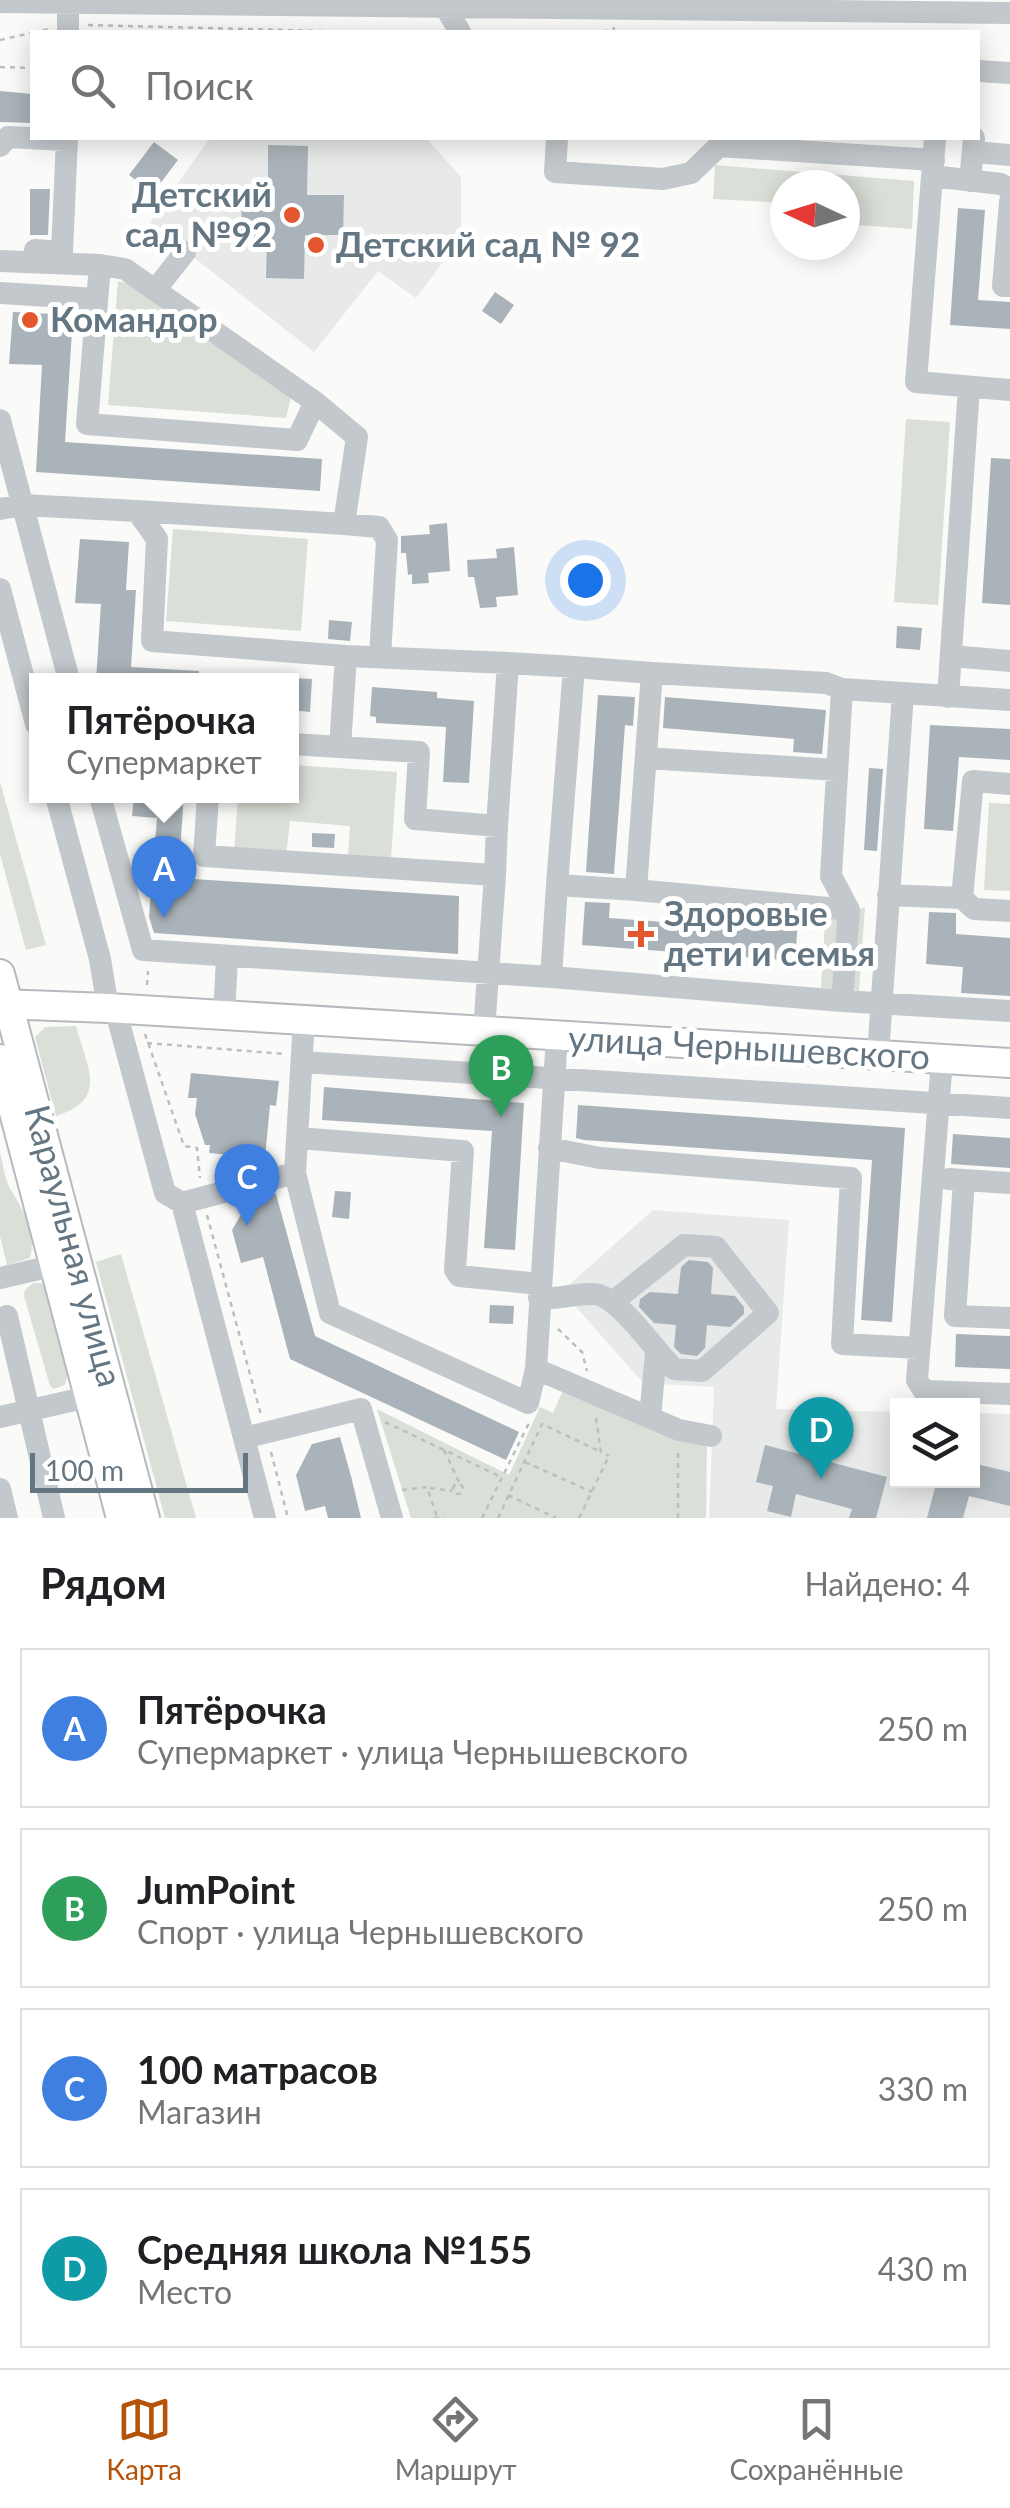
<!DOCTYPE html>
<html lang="ru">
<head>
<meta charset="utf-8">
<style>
  :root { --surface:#fff; --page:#f6f6f6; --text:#202124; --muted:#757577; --line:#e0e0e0; --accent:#b45309 }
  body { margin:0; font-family:Lato,sans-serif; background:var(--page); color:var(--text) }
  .controls { position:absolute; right:30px; bottom:30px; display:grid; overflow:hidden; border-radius:0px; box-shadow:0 5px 25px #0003 }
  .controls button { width:90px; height:90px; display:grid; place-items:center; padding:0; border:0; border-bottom:2px solid var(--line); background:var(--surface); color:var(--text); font:50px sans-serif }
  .compass { position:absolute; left:770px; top:170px; width:90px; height:90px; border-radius:50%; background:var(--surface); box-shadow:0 5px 25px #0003; rotate:274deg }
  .scale { position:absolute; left:30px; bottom:25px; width:218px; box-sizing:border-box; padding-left:10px; border:5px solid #657683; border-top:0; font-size:28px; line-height:35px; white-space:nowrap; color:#657683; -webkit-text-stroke:8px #fff; paint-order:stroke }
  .you { position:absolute; left:585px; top:580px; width:35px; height:35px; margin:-25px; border:8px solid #fff; border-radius:50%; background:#1a73e8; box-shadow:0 0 0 15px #1a73e833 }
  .badge { display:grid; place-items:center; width:65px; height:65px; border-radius:50%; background:var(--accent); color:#fff; font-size:32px; font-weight:700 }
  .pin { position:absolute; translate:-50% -82px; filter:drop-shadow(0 2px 5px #0008) }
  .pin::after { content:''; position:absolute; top:52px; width:35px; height:30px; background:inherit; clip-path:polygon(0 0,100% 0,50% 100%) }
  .popup { position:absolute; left:29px; top:673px; width:270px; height:130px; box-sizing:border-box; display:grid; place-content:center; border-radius:0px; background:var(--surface); filter:drop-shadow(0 2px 8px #0005); font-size:32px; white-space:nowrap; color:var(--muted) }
  .popup b { font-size:38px; color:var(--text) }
  .popup::after { content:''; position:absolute; left:50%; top:100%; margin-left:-20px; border:20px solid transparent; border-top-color:var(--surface) }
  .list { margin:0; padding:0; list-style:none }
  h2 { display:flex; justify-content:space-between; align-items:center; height:130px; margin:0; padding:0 40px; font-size:42px }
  h2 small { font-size:32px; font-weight:400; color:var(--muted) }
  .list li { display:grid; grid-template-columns:65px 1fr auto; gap:30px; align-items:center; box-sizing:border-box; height:160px; margin:0 20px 20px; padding:0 20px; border:2px solid var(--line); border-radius:0px }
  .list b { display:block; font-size:38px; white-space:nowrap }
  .list p { margin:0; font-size:32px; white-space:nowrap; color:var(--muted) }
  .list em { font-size:32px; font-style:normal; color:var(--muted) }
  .icon { flex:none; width:55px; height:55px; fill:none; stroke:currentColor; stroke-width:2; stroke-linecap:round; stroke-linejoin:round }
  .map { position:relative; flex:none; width:1010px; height:1518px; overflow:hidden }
  .search { position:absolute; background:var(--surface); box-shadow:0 5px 25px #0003; left:30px; right:30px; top:30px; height:110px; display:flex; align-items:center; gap:25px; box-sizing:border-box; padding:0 35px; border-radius:0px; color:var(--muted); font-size:38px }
  .sheet { height:850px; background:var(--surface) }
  nav { display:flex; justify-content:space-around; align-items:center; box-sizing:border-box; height:140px; border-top:2px solid var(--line); background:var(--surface); font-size:28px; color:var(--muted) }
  nav a { display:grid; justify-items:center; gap:5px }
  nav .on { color:var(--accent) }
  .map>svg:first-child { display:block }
  .built { fill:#e8e9e9 }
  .green { fill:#dadfd7 }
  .building { fill:#aab3b9 }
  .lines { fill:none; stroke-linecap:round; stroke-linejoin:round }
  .major-casing { stroke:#b5babe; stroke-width:32 }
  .path { stroke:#bbbfc2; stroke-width:2.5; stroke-dasharray:5 5; stroke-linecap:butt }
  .minor { stroke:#c3c8cc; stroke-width:22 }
  .major { stroke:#fff; stroke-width:28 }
  .poi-dot { fill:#e4572e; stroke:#fff; stroke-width:4 }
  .labels { text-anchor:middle; stroke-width:10; stroke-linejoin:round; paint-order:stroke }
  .poi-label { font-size:35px; font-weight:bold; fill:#657683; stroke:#fff; text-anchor:start }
  .street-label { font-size:35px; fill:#657683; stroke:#fff }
</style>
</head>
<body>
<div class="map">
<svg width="1010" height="1518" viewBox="0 0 1010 1518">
  <rect width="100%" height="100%" fill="#fafaf8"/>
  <path class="built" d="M210,138H426L461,177V238L416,298L378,271L314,352L150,223Z
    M653,1210L789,1220L776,1409L897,1412L898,1480H972L973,1413L1010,1414V1518H709L714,1387L643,1383L562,1291Z"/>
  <path class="green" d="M715,165L914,181L912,229L845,224V185H785V203L713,199Z
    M118,281L136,286L291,397L286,418L108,405Z
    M906,419L950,422L938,605L894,602Z
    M173,529L308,539L301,631L166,621Z
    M292,765L397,772L391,858L348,855L350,826L290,821L286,856L234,852L238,796H292Z
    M0,782L46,945L26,950L0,854Z
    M989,803L1010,804V891L984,890Z
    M865,907L859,991L821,988L825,923Z
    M76,1026C87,1067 109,1100 56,1116L35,1037L45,1027Z
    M0,1153C3,1164 5,1182 12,1192C24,1210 37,1235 30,1258L7,1265L0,1236Z
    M121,1254L196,1518H165L96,1262Z
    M33,1283H42L45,1287L68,1374L65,1385L54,1389L50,1386L24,1296L25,1290Z
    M565,1386L707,1444L706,1518H411L377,1409L509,1475L540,1407L553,1413Z"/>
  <path class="building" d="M0,91L32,94V123L0,122Z
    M154,142L178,160L153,193L129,175Z
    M268,145L308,146L307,195H344L343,235H305L304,279L266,278L267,243L241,242L242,185L268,186Z
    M30,189H50L48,235H30Z
    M958,208L985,210L978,300L1010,302V329L950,325Z
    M495,292L514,305L501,324L482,311Z
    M13,312L73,315L65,442L322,459L320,491L36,472L42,365L9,364Z
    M991,458L1010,459V605L982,603Z
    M447,523L450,571L428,573L429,583L412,584V574L408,575L406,553H401V536L430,534L429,525Z
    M80,539L129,542L126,590H136L131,667L199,671L198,680H96L101,604L75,603Z
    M514,547L518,595L496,597L497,607L480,608L474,577H468L467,560L497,558L496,549Z
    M329,620L352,622L350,641L328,639Z
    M897,626L922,628L920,650L896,648Z
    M292,678L312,679L310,712L292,710Z
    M372,687L437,692V698L474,701L469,783L443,782L446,727L376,723V717L370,716Z
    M598,695L635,697L633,726L625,725L614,874L586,872Z
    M665,697L826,710L822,754L793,752L794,739L663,728Z
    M930,725L1010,729V760L959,757L953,831L924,829Z
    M869,768L883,769L877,851L864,850Z
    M134,796H184L178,878L459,896L458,954L154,933L149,917L157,818L132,816Z
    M312,833L335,834L334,848L312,847Z
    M585,902L610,903L609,918L774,930L775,918L798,920L795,961L582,945Z
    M929,912L956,913V934L1010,938V996L961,993L963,967L926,964Z
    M191,1073L279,1081L276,1106L270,1105L265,1158L209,1153L210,1145H205L195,1114L197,1098H188Z
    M324,1087L524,1103L515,1250L484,1248L492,1131L322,1120Z
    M578,1105L905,1128L892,1322L861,1320L872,1160L584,1140L576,1138Z
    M953,1134L1010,1138V1168L951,1164Z
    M335,1191L351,1192L349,1219L332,1217Z
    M276,1194L315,1336L519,1432L506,1460L290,1359L263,1257L241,1263L232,1230L249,1201Z
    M689,1260L708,1262L713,1268L711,1294L735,1296L744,1307V1314L730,1327L707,1325L705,1348L697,1356L681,1354L674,1347L676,1325L654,1323L639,1307L640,1299L650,1292L678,1294L681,1267Z
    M490,1305L514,1306L513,1324L489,1323Z
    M956,1334L1010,1336V1369L955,1367Z
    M340,1437L351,1476L361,1518H328L325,1506L305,1511L296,1475L312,1444Z
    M765,1445L887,1477L876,1518H849L852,1509L796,1494L791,1517L767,1511L773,1486L756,1482Z
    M972,1463L1010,1472V1506L969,1496L963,1518H927L937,1480H972Z"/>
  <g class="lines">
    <g class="major-casing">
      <path id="major" d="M0,974L145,1518
        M0,1004L108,1008L1010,1063
        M0,1059L121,1518"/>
    </g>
    <path class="path" d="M88,25L361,32
      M33,32L50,29
      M603,32L615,28
      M0,40L31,33
      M0,67L32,68
      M147,985L148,971
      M145,1034L184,1146L197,1148L200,1178
      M147,1043L285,1054
      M207,1215L261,1415
      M558,1329L582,1352L587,1371
      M596,1418L601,1452L609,1456
      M385,1422L501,1477
      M444,1450L460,1484
      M271,1452L288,1518
      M525,1462L592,1492
      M453 1489a5 5 0 1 1 10 0a5 5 0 1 1-10 0Z
      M430,1488L452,1491
      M402,1490L427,1487L437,1517
      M508,1495L556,1518
      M434,1518H445
      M482,1518L530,1421
      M498,1518L542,1424L599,1451
      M579,1518L609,1456
      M678,1518V1451"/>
    <path class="minor" d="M68,1V32
      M0,2L1010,13
      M444,5L460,32
      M978,71L1010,73
      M557,138L555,172L663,179L691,173L719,146L934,160
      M935,138L916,382L1010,390
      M0,146L8,137L67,140
      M973,152L1010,155
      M932,176L1001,184L1010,189
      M970,181L974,138
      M1010,202L1003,286H1010
      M35,250L62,252L67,138
      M0,261L100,265L125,269L315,402L357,437L344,524L137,511L23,505L0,509
      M100,265L87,424L297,440L315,402
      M156,289L185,252
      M0,293L97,299
      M0,420L69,680
      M137,511L157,539L152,641L346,656L508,663L497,826L415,819L419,752L292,744
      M344,524L379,527L387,540L380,656
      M0,589L36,724
      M951,656L1010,661
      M508,663L574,667
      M842,689L826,683L652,673L636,890L849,910
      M948,697L969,387
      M1010,700L842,689L831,876L849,910L842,1001L1010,1011
      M340,747L346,656
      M646,758L837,770
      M56,796L100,959L108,1008
      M100,796L143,950L551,977
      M208,796L204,856L495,875L484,1031
      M495,875L497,826
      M557,885L551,977L842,1001
      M636,890L557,885L574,667L652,673
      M888,895L962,898L974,909L1010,911
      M962,898L973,781L1010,784
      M115,1008L165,1193L182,1203L244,1438
      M224,1015L227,958
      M878,1055L903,693
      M942,1060L917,1380L924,1391L1010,1394
      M302,1062L1010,1108
      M298,1138L463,1151L455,1270L459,1276L540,1284
      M549,1148L600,1158L851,1178L842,1344L919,1348
      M295,1173L304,1020
      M949,1179L1010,1183
      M964,1180L955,1316L1010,1318
      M182,1203L295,1173L330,1313L528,1403L536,1369L557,1036
      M0,1278L52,1266
      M539,1298C558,1300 575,1293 594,1294C618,1295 655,1351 674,1369L702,1371L768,1313L716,1247L684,1245L614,1301
      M7,1316L54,1518
      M536,1369L679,1430L711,1436
      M0,1417L88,1397
      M650,1417L656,1353
      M0,1489L7,1518
      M265,1518L244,1438L361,1409L392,1518"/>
    <use href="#major" class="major"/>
  </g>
  <g class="poi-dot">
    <circle cx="292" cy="215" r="10"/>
    <circle cx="316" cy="245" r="10"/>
    <circle cx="30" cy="320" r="10"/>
    <path d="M636 919h10v10h10v10h-10v10h-10v-10h-10v-10h10z"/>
  </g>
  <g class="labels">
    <g class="poi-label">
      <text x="272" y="207" text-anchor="end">Детский<tspan x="272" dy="40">сад №92</tspan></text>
      <text x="336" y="257">Детский сад № 92</text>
      <text x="50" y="332">Командор</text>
      <text x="664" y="926">Здоровые<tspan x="664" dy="40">дети и семья</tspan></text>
    </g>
    <g class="street-label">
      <text transform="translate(749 1048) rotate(3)" y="12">улица Чернышевского</text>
      <text transform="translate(73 1246) rotate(75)" y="12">Караульная улица</text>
    </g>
  </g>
</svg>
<div class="controls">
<button><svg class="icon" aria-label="layers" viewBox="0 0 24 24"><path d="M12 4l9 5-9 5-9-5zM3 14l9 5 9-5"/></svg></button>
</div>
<svg class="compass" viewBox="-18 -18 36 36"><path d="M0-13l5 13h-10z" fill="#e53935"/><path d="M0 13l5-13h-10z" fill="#757577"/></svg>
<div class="scale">100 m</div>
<div class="you"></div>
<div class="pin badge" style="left:164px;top:918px;background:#3f7fe0">A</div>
<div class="popup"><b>Пятёрочка</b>Супермаркет</div>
<div class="pin badge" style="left:501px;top:1117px;background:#2e9e5b">B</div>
<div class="pin badge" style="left:247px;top:1226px;background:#3f7fe0">C</div>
<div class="pin badge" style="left:821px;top:1479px;background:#0f9aa8">D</div>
<div class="search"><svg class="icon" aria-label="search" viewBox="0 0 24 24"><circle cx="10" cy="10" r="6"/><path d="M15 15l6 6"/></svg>Поиск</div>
</div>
<section class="sheet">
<h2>Рядом<small>Найдено: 4</small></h2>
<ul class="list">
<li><span class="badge" style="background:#3f7fe0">A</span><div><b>Пятёрочка</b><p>Супермаркет · улица Чернышевского</p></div><em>250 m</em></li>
<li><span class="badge" style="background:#2e9e5b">B</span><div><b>JumPoint</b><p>Спорт · улица Чернышевского</p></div><em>250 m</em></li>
<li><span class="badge" style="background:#3f7fe0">C</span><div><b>100 матрасов</b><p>Магазин</p></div><em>330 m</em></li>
<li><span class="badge" style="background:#0f9aa8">D</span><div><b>Средняя школа №155</b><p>Место</p></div><em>430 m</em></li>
</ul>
</section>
<nav>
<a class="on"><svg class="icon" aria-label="map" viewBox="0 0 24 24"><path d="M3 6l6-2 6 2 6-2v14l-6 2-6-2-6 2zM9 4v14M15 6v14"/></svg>Карта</a>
<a><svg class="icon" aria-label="directions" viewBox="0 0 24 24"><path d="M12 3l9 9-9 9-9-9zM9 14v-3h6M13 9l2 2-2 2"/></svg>Маршрут</a>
<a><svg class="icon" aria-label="saved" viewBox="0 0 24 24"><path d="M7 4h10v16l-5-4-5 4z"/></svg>Сохранённые</a>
</nav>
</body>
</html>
